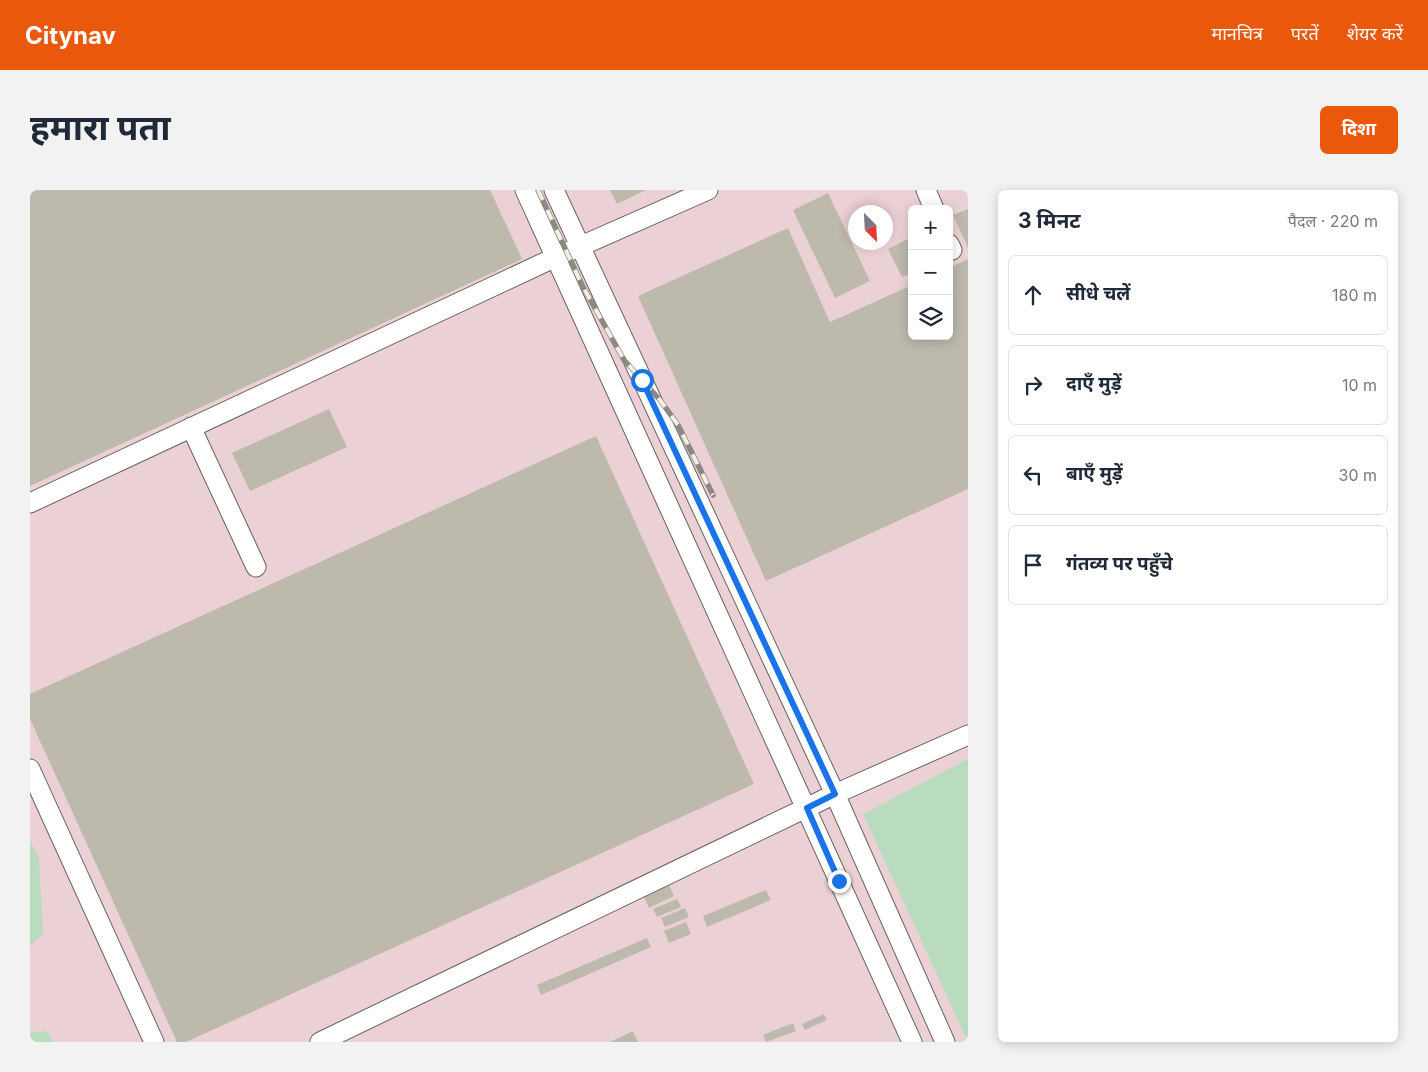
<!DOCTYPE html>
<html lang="hi">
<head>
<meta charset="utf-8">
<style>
  :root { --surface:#fff; --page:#f2f2f3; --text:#1f2937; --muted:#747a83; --line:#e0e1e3; --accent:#ea580c }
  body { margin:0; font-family:Inter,"Noto Sans Devanagari",sans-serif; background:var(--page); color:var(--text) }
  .controls { position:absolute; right:15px; top:15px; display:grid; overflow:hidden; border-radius:8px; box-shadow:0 2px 12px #0003 }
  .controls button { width:45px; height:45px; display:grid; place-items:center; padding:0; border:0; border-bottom:1px solid var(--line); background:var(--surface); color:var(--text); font:25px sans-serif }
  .compass { position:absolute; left:818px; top:15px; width:45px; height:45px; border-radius:50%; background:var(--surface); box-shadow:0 2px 12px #0003; rotate:156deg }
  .stop { position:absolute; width:15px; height:15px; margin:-11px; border:4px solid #1a73e8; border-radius:50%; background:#fff }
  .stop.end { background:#1a73e8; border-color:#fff; box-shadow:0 1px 5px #0008 }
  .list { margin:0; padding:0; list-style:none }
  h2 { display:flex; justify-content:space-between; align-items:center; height:65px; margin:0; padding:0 20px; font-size:21px }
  h2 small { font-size:16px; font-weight:400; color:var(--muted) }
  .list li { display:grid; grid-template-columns:32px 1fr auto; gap:15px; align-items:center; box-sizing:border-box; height:80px; margin:0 10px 10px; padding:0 10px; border:1px solid var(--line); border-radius:8px }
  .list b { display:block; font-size:19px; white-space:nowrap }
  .list em { font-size:16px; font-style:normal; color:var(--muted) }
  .icon { flex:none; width:28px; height:28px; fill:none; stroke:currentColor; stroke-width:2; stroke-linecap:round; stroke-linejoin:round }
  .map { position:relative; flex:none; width:938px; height:852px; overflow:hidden; border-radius:8px }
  header { display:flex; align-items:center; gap:30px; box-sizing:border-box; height:70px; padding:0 25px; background:var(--accent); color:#fff }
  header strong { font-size:24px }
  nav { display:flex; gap:28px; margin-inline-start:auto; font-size:18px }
  .intro { display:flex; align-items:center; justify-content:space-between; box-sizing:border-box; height:120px; padding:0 30px }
  h1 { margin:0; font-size:35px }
  .button { padding:12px 22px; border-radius:8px; background:var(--accent); color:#fff; font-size:18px; font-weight:700 }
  main { display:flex; gap:30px; padding:0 30px }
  aside { flex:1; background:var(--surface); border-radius:8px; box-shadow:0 2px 12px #0003 }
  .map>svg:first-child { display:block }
  .industrial { fill:#ebd1d6; fill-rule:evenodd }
  .green { fill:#b9dcbf }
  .building { fill:#beb9ad }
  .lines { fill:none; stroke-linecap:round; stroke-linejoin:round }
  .minor-casing { stroke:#676358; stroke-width:21 }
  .minor { stroke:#fff; stroke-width:19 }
  .rail-casing { stroke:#8c8981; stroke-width:5.5 }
  .rail { stroke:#f4efe3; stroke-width:4; stroke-dasharray:11; stroke-linecap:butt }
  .route { stroke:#1a73e8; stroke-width:6 }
</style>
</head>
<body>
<header>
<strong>Citynav</strong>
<nav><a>मानचित्र</a><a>परतें</a><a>शेयर करें</a></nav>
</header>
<div class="intro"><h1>हमारा पता</h1><a class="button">दिशा</a></div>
<main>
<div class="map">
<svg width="938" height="852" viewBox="0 0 938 852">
  <rect width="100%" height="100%" fill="#e7e2d6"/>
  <path class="industrial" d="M0,0H938V852H0ZM882,19H919V146H882ZM826,22H856V52H826Z"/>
  <path class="green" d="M938,569V852L833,624Z
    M0,650L9,668L13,744L0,756Z
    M17,841L23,852H0V843Z"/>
  <path class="building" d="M0,0H460L492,69L0,296Z
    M580,0H616L587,14Z
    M798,3L840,91L805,108L763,20Z
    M938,19V58L923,25Z
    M758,38L800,132L882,95V146H919V78L938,69V299L736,391L608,106Z
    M882,47V83L872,87L858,59Z
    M299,219L317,257L220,301L202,263Z
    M566,246L724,594L156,852H147L0,529V504Z
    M639,695L644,706L619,718L614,707Z
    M736,700L741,710L677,737L673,726Z
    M647,709L651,717L627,727L623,719Z
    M655,718L659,727L635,737L631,728Z
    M656,732L661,744L639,753L634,741Z
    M617,748L621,757L511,805L507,795Z
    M794,824L797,830L775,840L772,834Z
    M763,833L766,841L736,852L733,845Z
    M603,841L608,852H580Z"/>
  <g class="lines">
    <g class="minor-casing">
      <path id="minor" d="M495,0L882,852
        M524,0L805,604L915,852
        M896,0L904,19
        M919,54L922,60
        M161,237L226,377
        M0,313L526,67L678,0
        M0,579L124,852
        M290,852L805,604L938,545"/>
    </g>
    <use href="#minor" class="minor"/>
    <g class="rail-casing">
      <path id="rail" d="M508,0L552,95L594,170L630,210L648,235L683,305"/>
    </g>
    <use href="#rail" class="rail"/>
  </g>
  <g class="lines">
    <path class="route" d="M612,190L805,604L777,618L809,691"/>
  </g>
</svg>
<div class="controls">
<button>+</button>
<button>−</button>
<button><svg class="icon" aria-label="layers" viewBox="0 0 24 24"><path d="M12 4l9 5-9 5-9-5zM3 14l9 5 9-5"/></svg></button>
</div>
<svg class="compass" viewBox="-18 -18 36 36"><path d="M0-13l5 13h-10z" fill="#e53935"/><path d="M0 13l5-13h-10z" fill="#747a83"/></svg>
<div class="stop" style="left:612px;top:190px"></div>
<div class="stop end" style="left:809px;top:691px"></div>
</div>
<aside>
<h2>3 मिनट<small>पैदल · 220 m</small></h2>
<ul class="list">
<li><svg class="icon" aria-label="ahead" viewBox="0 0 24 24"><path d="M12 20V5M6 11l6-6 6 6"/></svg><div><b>सीधे चलें</b></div><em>180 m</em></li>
<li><svg class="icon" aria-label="right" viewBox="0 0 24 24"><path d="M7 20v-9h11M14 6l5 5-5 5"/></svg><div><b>दाएँ मुड़ें</b></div><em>10 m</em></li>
<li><svg class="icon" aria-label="left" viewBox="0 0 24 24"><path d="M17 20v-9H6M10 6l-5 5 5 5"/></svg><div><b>बाएँ मुड़ें</b></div><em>30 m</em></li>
<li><svg class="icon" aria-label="arrive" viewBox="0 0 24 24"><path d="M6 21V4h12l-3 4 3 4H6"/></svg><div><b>गंतव्य पर पहुँचे</b></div></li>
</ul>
</aside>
</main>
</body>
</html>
